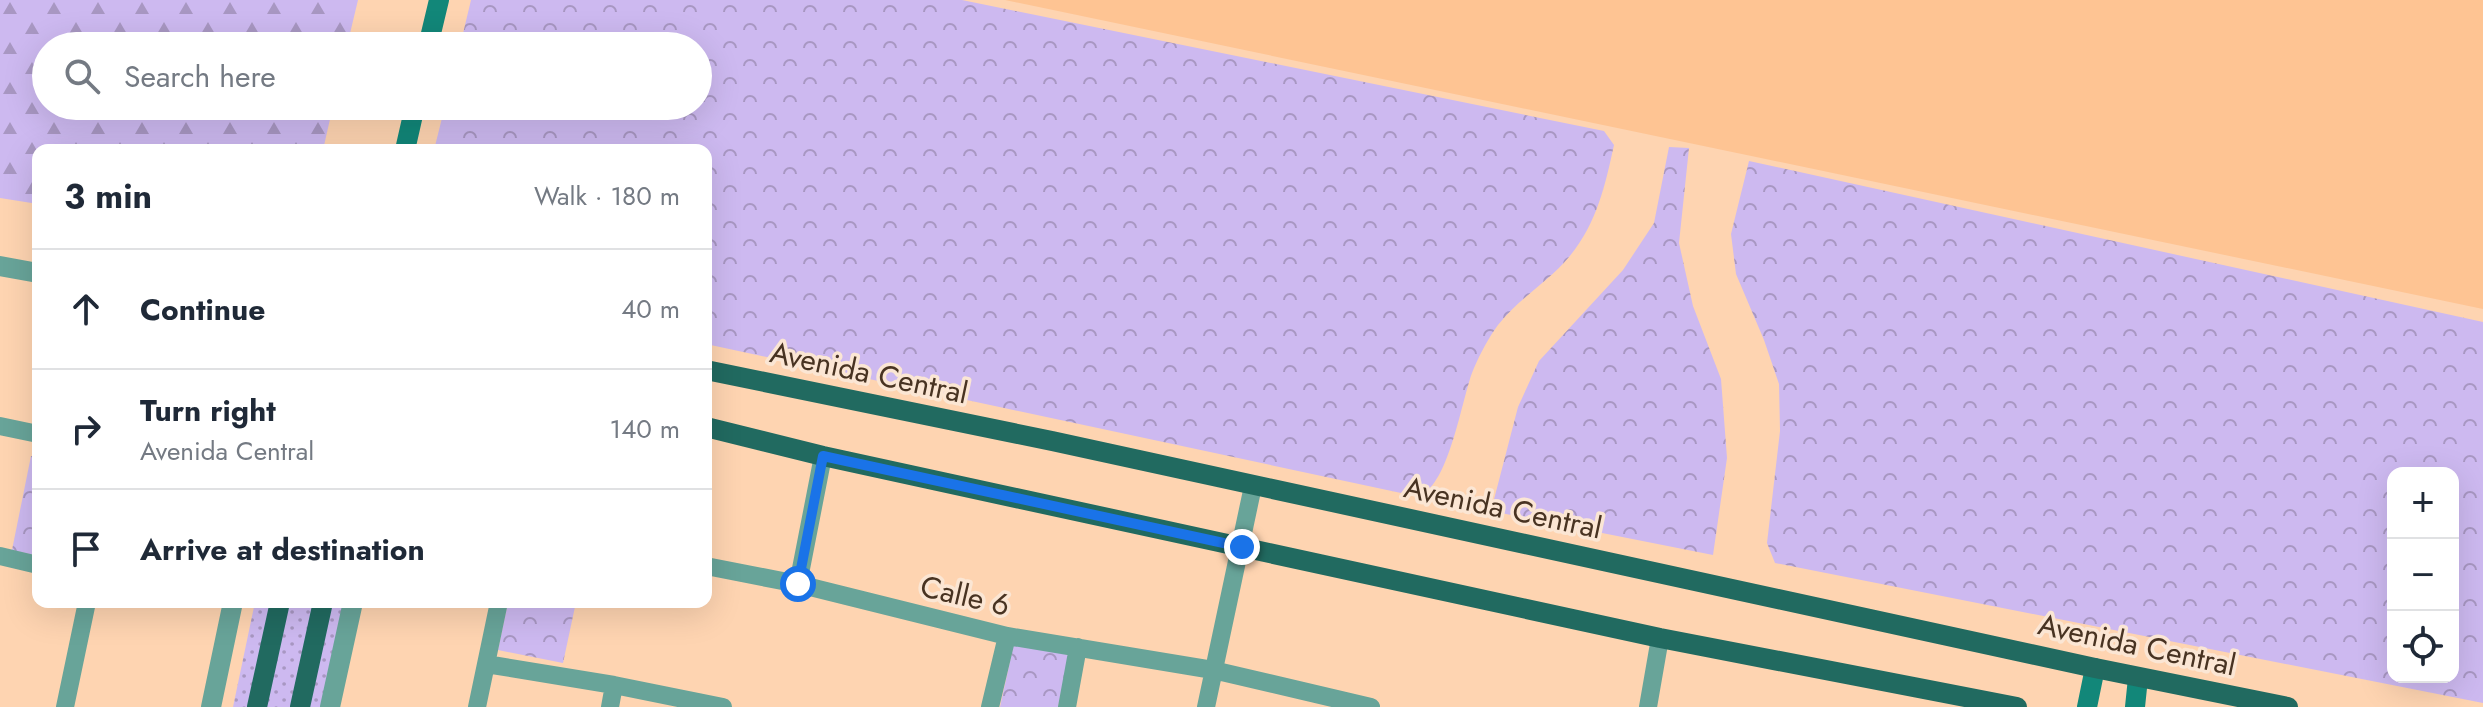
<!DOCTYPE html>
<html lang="en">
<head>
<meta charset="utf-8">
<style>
  :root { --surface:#fff; --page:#f6f6f7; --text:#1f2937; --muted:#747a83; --line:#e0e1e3 }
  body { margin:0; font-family:Jost,sans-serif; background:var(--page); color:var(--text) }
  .controls { position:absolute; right:24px; bottom:24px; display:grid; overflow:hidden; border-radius:16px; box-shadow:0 8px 32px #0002 }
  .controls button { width:72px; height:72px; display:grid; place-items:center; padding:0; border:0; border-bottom:2px solid var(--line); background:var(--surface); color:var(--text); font:40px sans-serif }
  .stop { position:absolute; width:24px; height:24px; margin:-18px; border:6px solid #1a73e8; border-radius:50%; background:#fff }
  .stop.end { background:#1a73e8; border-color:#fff; box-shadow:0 2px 8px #0008 }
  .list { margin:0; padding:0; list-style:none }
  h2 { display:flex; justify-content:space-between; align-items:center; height:104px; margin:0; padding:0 32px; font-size:34px }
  h2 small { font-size:26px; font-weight:400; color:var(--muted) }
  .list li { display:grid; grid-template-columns:52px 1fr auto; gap:24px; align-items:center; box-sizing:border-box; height:120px; padding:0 32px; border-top:2px solid var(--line) }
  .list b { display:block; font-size:30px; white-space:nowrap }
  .list p { margin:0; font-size:26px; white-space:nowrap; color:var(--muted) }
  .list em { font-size:26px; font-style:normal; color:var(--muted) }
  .icon { flex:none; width:44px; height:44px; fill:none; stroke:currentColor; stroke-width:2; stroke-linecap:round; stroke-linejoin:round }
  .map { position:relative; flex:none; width:2483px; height:707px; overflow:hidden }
  .search { position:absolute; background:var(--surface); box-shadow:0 8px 32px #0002; left:32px; top:32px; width:680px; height:88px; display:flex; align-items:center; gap:20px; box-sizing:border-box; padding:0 28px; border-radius:44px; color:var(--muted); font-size:30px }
  .panel { position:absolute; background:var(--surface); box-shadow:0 8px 32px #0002; left:32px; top:144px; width:680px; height:464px; border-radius:16px }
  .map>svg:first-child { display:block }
  .built { fill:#fec493 }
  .grass { fill:url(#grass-dots) }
  .forest { fill:url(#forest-firs) }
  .park { fill:url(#park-crowns); fill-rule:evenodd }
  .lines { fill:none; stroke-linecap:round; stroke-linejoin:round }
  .minor { stroke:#68a499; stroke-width:18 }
  .tertiary { stroke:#68a499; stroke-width:20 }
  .secondary { stroke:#128779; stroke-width:20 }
  .primary { stroke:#216a60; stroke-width:20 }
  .route { stroke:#1a73e8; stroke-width:10 }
  .labels { text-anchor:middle; stroke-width:7; stroke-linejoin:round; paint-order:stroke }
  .street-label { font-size:30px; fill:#483322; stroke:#fbe6d4 }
</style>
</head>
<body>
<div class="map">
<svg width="2483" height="707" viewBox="0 0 2483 707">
  <defs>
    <pattern id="grass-dots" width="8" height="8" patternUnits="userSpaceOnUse" patternTransform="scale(2)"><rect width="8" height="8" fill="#cdb9f0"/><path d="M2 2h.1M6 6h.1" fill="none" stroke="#a897c2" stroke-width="1.8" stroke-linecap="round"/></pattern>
    <pattern id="forest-firs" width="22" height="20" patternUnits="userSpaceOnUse" patternTransform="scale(2)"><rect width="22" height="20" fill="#cdb9f0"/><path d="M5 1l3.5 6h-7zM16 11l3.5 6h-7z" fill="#a897c2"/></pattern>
    <pattern id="park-crowns" width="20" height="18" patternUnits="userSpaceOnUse" patternTransform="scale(2)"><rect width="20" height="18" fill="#cdb9f0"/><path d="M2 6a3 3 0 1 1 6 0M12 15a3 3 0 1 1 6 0" fill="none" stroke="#a897c2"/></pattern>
  </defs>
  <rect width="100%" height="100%" fill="#fed4b1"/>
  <path class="built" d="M1005,0H2483V309Z"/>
  <path class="grass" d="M255,602H272L250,707H233Z
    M282,602H314L292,707H260Z
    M325,602H346L324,707H302Z"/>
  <path class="forest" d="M0,0H358L347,46H46V106H333L323,150H38V204L0,198Z"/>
  <path class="park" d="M471,0H962L1604,131L1614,145C1605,186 1597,223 1569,257C1548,282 1518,299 1498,325C1489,337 1480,354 1474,368C1462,394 1449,494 1415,496L706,344V150H434L445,106H698V46H460Z
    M1669,147L1689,148L1679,243L1693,306L1721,379L1727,458L1713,555L1491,511L1518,407L1539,361L1623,270L1654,223Z
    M1749,161L2483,322V703L1775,563L1767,543L1780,431L1779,384L1764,340L1736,274L1731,234ZM2393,473H2453V677H2393Z
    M31,456L38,457V556L12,550Z
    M508,602H576L563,663L498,650Z
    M1014,643L1069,655L1058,707H1000Z"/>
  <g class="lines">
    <path class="minor" d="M0,426L38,434
      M0,556L38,565
      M706,566L798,584L1007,636L1213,670L1371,707
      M798,584L823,456
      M486,664L614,685L723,707
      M65,707L87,602
      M477,707L499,602
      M610,707L614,685
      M990,707L1007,636
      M1067,707L1078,647
      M1206,707L1253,486
      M1648,707L1660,638"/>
    <path class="tertiary" d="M0,266L38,273
      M211,707L233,602
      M330,707L353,602"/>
    <path class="secondary" d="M428,46L439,0
      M405,150L415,106
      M2087,707L2095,668
      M2135,707L2138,678"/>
    <path class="primary" d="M706,370L1052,441L2095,668L2288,707
      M706,427L823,456L1660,638L2017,707
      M257,707L280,602
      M300,707L323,602"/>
  </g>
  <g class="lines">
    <path class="route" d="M798,584L823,456L1242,547"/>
  </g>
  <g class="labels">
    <g class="street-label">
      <text transform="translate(869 373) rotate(12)" y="10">Avenida Central</text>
      <text transform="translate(1503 508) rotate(12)" y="10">Avenida Central</text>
      <text transform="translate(965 596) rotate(13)" y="10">Calle 6</text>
      <text transform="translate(2137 645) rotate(12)" y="10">Avenida Central</text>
    </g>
  </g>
</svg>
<div class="controls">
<button>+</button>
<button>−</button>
<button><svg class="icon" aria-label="locate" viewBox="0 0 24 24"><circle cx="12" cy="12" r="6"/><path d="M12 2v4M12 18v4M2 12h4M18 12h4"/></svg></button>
</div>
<div class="stop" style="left:798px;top:584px"></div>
<div class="stop end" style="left:1242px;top:547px"></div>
<div class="search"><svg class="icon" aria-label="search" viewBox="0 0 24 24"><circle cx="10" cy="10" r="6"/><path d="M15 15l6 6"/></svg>Search here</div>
<section class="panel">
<h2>3 min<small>Walk · 180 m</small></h2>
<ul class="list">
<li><svg class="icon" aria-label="ahead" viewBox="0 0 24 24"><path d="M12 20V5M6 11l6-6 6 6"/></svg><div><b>Continue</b></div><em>40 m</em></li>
<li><svg class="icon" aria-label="right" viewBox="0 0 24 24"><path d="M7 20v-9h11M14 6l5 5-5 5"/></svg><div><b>Turn right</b><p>Avenida Central</p></div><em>140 m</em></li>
<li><svg class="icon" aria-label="arrive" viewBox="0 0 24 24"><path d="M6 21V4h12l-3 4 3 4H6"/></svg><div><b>Arrive at destination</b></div></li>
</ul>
</section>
</div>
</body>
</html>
